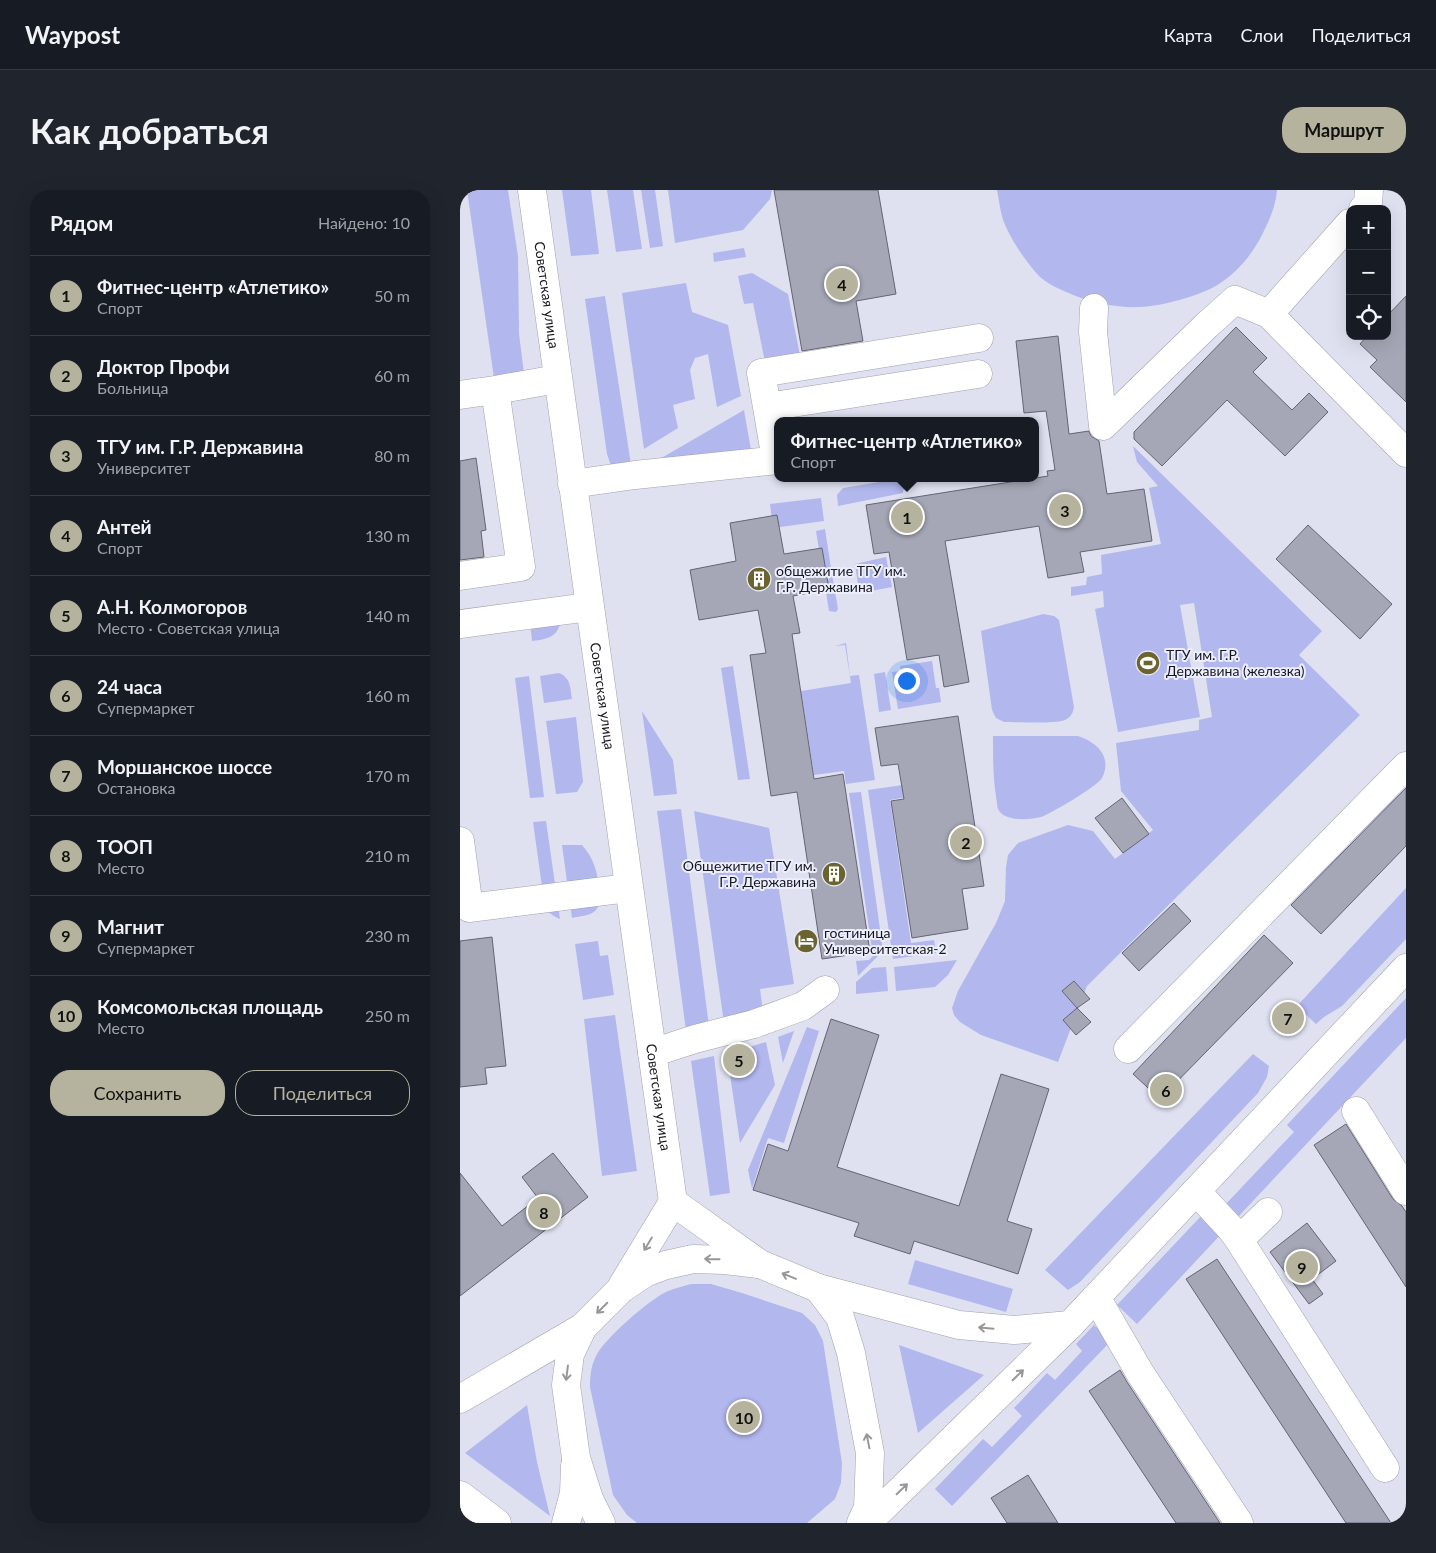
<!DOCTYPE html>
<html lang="ru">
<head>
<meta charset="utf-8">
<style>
  :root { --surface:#171b24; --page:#20242c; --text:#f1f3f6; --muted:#9ea1a6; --line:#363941; --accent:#b5b39d }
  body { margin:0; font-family:Lato,sans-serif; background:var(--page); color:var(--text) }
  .controls { position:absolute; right:15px; top:15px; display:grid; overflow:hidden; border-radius:10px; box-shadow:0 5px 20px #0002 }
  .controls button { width:45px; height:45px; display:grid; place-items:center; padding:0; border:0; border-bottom:1px solid var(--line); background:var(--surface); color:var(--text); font:25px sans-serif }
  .you { position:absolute; left:446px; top:490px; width:18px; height:18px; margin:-12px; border:4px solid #fff; border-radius:50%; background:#1a73e8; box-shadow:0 0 0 8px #1a73e833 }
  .badge { display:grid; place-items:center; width:32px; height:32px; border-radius:50%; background:var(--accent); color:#111; font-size:16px; font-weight:700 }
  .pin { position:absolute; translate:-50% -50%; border:2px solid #fff; box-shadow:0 1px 5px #0006 }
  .popup { position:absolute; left:314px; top:227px; width:265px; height:65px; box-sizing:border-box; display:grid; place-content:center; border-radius:10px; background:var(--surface); filter:drop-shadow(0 1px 4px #0005); font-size:16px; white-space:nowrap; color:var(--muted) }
  .popup b { font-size:19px; color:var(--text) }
  .popup::after { content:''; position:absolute; left:50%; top:100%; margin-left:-10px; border:10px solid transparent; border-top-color:var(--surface) }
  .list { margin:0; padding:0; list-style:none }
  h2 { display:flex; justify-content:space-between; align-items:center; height:65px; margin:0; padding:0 20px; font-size:21px }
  h2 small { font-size:16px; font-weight:400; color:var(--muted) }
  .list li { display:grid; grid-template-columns:32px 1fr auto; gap:15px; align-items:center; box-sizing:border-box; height:80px; padding:0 20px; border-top:1px solid var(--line) }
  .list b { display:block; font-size:19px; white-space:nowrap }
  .list p { margin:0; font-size:16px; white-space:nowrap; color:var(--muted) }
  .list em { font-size:16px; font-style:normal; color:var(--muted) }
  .actions { display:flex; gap:10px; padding:15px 20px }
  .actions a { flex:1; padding:11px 0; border:1px solid var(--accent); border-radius:20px; text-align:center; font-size:18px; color:var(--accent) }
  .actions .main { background:var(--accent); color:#111 }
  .icon { flex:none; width:28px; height:28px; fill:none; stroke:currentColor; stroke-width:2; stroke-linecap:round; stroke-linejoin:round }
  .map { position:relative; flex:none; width:946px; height:1333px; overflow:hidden; border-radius:20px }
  header { display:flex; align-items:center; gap:30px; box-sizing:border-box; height:70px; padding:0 25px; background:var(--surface); border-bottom:1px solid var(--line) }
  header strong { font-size:24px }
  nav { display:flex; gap:28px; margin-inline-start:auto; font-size:18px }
  .intro { display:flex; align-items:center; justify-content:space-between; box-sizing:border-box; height:120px; padding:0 30px }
  h1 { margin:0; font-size:35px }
  .button { padding:12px 22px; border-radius:20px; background:var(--accent); color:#111; font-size:18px; font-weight:700 }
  main { display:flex; gap:30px; padding:0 30px }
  aside { flex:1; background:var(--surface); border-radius:20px; box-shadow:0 5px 20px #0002 }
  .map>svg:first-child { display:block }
  .green { fill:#b2b7ee }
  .building { fill:#a5a7b6; stroke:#646573 }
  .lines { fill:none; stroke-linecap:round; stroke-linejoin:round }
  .minor-casing { stroke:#9fa1b0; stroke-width:29 }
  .major-casing { stroke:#9fa1b0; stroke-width:29 }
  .minor { stroke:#fff; stroke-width:28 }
  .major { stroke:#fff; stroke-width:28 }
  .oneway { stroke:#97979a }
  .labels { text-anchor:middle; stroke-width:4; stroke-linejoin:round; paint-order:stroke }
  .street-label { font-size:14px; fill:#17181e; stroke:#eceefe }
  .poi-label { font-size:14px; fill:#17181e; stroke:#eceefe; text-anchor:start }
</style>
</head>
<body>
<header>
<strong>Waypost</strong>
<nav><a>Карта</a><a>Слои</a><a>Поделиться</a></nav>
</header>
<div class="intro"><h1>Как добраться</h1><a class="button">Маршрут</a></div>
<main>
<aside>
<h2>Рядом<small>Найдено: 10</small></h2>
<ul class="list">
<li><span class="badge">1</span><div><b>Фитнес-центр «Атлетико»</b><p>Спорт</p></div><em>50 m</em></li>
<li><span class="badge">2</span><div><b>Доктор Профи</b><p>Больница</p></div><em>60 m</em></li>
<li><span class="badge">3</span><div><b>ТГУ им. Г.Р. Державина</b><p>Университет</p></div><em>80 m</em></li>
<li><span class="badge">4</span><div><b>Антей</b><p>Спорт</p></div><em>130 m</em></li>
<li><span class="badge">5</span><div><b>А.Н. Колмогоров</b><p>Место · Советская улица</p></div><em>140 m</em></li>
<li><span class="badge">6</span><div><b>24 часа</b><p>Супермаркет</p></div><em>160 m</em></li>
<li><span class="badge">7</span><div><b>Моршанское шоссе</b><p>Остановка</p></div><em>170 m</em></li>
<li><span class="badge">8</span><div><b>ТООП</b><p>Место</p></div><em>210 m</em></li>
<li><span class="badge">9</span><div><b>Магнит</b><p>Супермаркет</p></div><em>230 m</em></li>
<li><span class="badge">10</span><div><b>Комсомольская площадь</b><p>Место</p></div><em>250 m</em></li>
</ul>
<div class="actions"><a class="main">Сохранить</a><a>Поделиться</a></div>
</aside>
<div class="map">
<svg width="946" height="1333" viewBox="0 0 946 1333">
  <rect width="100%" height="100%" fill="#dfe1f1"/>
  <path class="green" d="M7,0H48L58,66L59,144L65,191L37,209Z
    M102,0H131L139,64L111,66Z
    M147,0H173L182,59L156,62Z
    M181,0H195L203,56L190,58Z
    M208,0H312L310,9L283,40L215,53Z
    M537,0H817C816,15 810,29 803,43C793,63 779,81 759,94C740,106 702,116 680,117C658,118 633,113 613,105C602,100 589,95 580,87C565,71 551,50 543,30C540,20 539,10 537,0Z
    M284,58L286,67L254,72L253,63Z
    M292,83L328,104L343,181L308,187L293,113L284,114L278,86Z
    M226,93L232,122L268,135L281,206L257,217L248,164L235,168L230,180L235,209L213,215L218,238L184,259L162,103Z
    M145,106L172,281L151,276L147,264L125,109Z
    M284,220L291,260L186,277Z
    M673,256L862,441L839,465L900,525L627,796L598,872L521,845L500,832L494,825L492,818L498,801L536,733L545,711L546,677L548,665L558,653L608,635L633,641L655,669L693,640L661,601L656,553L739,540V530L752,527L734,413L720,415L740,527L658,542L635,419L644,417L643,401L611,406V397L626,395L627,387L642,384L641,365L701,354L689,298L698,296L677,272Z
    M443,288H451V290L446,299L443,300V303L378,316L377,305L383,298Z
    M361,308L364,331L313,338L310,314Z
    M365,339L371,378L364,390L356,341Z
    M426,367L432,397L405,402L398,394L395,374Z
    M372,384L378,419L376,422L369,421L365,396Z
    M69,421L101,426C100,446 90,449 72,451Z
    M583,424L594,426L599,430L614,517C613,523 611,527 605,530C595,534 557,532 544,532L536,528L532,520L521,441Z
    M386,453L390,486L399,485L415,590L386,594L384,581L354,585L341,501L391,493L385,455L375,456Z
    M472,471L476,498H479L481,512L438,519L432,482L441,481L440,476Z
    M273,476L290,589L278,590L261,478Z
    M425,482L431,520L419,522L414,484Z
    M99,483C111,488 110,498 112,509L84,513L80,486Z
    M69,486L84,607L70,608L55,488Z
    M182,521L213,570L217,604L194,606Z
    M116,527L123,592L117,602L96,604L86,531Z
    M533,546H618C636,552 653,566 642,588C638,596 590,624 581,627C570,630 544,632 538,619C537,616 537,611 536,607C533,587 533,567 533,546Z
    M450,594L452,606L430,610L451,753L474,750L476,763L433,769L408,600Z
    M401,602L423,761L398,786L396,771L409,770L413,766L389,603Z
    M221,619L251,852L228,856L197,621Z
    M234,621L309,638L334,794L300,799L305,836L266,847Z
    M86,631L100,729C90,725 87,721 84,711L73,632Z
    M102,655H122C125,659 129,663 131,668C137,678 145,712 135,721C129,726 120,726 112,728Z
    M946,698V749L882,816L864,827L856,834L837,816Z
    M138,751L140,766L148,765L154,805L123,810L115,754Z
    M497,770L488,785L475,797L436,801L434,777Z
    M426,777L428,801L396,804V792L412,778Z
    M946,808V848L777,1028L764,1016L834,942L827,935Z
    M155,825L177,981L142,986L124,829Z
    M347,837L359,841L324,953L308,948L292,999L288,980Z
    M334,841L323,873L318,847Z
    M306,852L315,895L280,953L267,864Z
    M793,864L809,876L807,887L798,903L620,1092L608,1100L585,1080Z
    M254,866L270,1003L250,1006L231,871Z
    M744,1023L764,1041L677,1134L657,1115Z
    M455,1070L553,1099L546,1122L448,1094Z
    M231,1094H251L282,1103L342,1123L355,1135L363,1151L382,1273L381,1293L375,1309L347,1333H177L167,1325L153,1305L130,1197C130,1186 131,1176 136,1166C144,1149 191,1108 208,1101C215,1098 224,1096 231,1094Z
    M634,1135L651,1151L492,1316L475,1299L523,1249L532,1257L562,1226L554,1218L587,1183L595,1190L622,1161L616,1154Z
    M439,1155L524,1185L458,1243Z
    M67,1215L77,1272L90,1326L5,1263Z"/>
  <path class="building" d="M314,0H418L436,104L396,111L403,151L342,161Z
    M946,106V212L910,177L917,170L900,154L907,146H927V126Z
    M776,137L807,168L793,182L832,220L849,203L868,222L825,266L767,210L702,276L674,249V242Z
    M598,146L609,244L629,241L631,246L639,251L647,304L684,299L692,351L620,362L624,382L588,388L579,336L485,351L509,492L484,497L479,465L447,470L429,362L414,364L406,315L588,286L587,281L595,280L586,221L564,223L556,151Z
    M16,268L26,340L21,341L24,367L0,370V271Z
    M317,325L324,364L362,358L369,399L333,406L340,443L332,444L354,589L383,584L410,762L362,769L337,602L311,606L290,465L306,463L298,420L239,430L230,380L276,371L270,333Z
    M848,335L932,414L900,449L816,369Z
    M498,526L524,696L502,699L508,739L452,748L431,611L444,609L438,574L421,576L415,538Z
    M946,598V656L861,744L831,715Z
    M662,608L689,644L663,663L635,628Z
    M714,713L731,731L679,781L662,763Z
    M804,745L833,773L700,909L673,884Z
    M32,747L46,876L25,878L27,894L0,897V751Z
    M614,791L630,809L617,818L602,801Z
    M617,818L631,832L616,845L603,830Z
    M371,829L419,845L377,977L499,1016L541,884L589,899L547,1031L572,1039L558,1084L454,1051L450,1064L394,1046L399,1033L293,1000L308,954L328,961Z
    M886,934L933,1009L942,1016L946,1022V1097L854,955Z
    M93,963L128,1007L0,1106V983L42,1036L78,1008L62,987Z
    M847,1033L876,1071L852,1089L863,1104L849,1114L810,1062Z
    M757,1069L931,1333H886L726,1089Z
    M660,1180L667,1192L760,1333H716L629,1201Z
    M568,1285L598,1333H547L531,1308Z"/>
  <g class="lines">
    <g class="minor-casing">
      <path id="minor" d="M903,19L908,13L909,0
        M890,33L809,124L946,263
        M634,118L633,142L643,236L747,135L775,110L809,124
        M0,205L35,200
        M307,217L301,183L519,148
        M316,270L307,217L518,184
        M112,294L175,285L318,270
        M0,386L61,377L35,200L97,189
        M0,434L129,417
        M0,651L9,718L168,698
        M668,859L946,576
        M192,863L235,849L294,834L343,816L365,800
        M896,921L946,1001
        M736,1001L772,1040L779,1050L925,1278
        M779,1050L808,1022
        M636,1107L680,1183L779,1333
        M0,1209L123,1137
        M0,1305L37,1333"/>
    </g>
    <g class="major-casing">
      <g id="major">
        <path id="s1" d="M72,0L213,1012"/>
        <path d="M213,1012L300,1074L358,1098L499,1135L554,1140L610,1135"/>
        <path d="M162,1096L213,1012"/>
        <path d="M358,1098L380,1127L391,1163L410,1263L408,1318L401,1333"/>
        <path d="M106,1333L114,1303L115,1276"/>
        <path d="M141,1333L129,1309L116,1268L106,1195L110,1164L123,1137L161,1099L185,1083L206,1075L233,1069L265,1070L299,1074"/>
        <path d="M407,1333L610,1135L946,778"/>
      </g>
    </g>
    <use href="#minor" class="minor"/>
    <use href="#major" class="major"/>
  </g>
  <defs><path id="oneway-shaft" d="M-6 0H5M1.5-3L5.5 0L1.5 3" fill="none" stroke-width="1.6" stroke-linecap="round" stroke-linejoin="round" transform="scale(1.25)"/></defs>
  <g class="oneway">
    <use href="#oneway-shaft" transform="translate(188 1054) rotate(121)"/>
    <use href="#oneway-shaft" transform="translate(252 1069) rotate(-179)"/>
    <use href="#oneway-shaft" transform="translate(329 1086) rotate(-158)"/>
    <use href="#oneway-shaft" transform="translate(142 1118) rotate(135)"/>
    <use href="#oneway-shaft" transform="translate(526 1138) rotate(-175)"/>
    <use href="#oneway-shaft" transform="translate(107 1183) rotate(97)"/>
    <use href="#oneway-shaft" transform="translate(558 1185) rotate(-44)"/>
    <use href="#oneway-shaft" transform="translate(408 1251) rotate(-101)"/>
    <use href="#oneway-shaft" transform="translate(442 1299) rotate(-44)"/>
  </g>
  <defs>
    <g id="building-disc" transform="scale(1.25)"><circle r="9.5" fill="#6c6430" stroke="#eceefe"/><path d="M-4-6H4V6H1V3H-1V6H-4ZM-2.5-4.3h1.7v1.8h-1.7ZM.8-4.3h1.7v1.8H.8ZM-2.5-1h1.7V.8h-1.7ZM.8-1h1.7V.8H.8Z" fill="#fff"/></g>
    <g id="stadium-disc" transform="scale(1.25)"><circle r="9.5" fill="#6c6430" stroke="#eceefe"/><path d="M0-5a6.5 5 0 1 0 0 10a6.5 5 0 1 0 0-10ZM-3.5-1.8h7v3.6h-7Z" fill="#fff"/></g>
    <g id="hotel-disc" transform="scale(1.25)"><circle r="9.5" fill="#6c6430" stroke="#eceefe"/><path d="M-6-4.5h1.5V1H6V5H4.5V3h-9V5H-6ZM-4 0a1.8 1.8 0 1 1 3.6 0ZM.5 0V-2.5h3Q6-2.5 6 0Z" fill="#fff"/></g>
  </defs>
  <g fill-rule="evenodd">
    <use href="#building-disc" x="299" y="389"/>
    <use href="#stadium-disc" x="688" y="473"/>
    <use href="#building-disc" x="374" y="684"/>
    <use href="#hotel-disc" x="346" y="751"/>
  </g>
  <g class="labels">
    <g class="street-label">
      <text dy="5" stroke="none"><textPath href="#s1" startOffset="106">Советская улица</textPath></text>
      <text dy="5" stroke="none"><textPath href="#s1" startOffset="511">Советская улица</textPath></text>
      <text dy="5" stroke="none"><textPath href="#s1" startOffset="916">Советская улица</textPath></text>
    </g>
    <g class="poi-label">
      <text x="316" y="386">общежитие ТГУ им.<tspan x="316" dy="16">Г.Р. Державина</tspan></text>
      <text x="706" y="470">ТГУ им. Г.Р.<tspan x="706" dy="16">Державина (железка)</tspan></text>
      <text x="356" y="681" text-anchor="end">Общежитие ТГУ им.<tspan x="356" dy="16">Г.Р. Державина</tspan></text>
      <text x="364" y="748">гостиница<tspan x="364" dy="16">Университетская-2</tspan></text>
    </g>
  </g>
</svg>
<div class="controls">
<button>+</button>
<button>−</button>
<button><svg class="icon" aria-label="locate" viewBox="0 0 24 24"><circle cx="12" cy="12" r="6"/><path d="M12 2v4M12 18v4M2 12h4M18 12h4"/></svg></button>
</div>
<div class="you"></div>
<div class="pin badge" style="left:447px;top:327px">1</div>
<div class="popup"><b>Фитнес-центр «Атлетико»</b>Спорт</div>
<div class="pin badge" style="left:506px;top:652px">2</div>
<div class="pin badge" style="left:605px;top:320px">3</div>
<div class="pin badge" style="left:382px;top:94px">4</div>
<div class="pin badge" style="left:279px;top:870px">5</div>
<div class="pin badge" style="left:706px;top:900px">6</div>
<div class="pin badge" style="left:828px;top:828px">7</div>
<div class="pin badge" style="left:84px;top:1022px">8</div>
<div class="pin badge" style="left:842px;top:1077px">9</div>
<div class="pin badge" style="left:284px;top:1227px">10</div>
</div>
</main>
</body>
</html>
